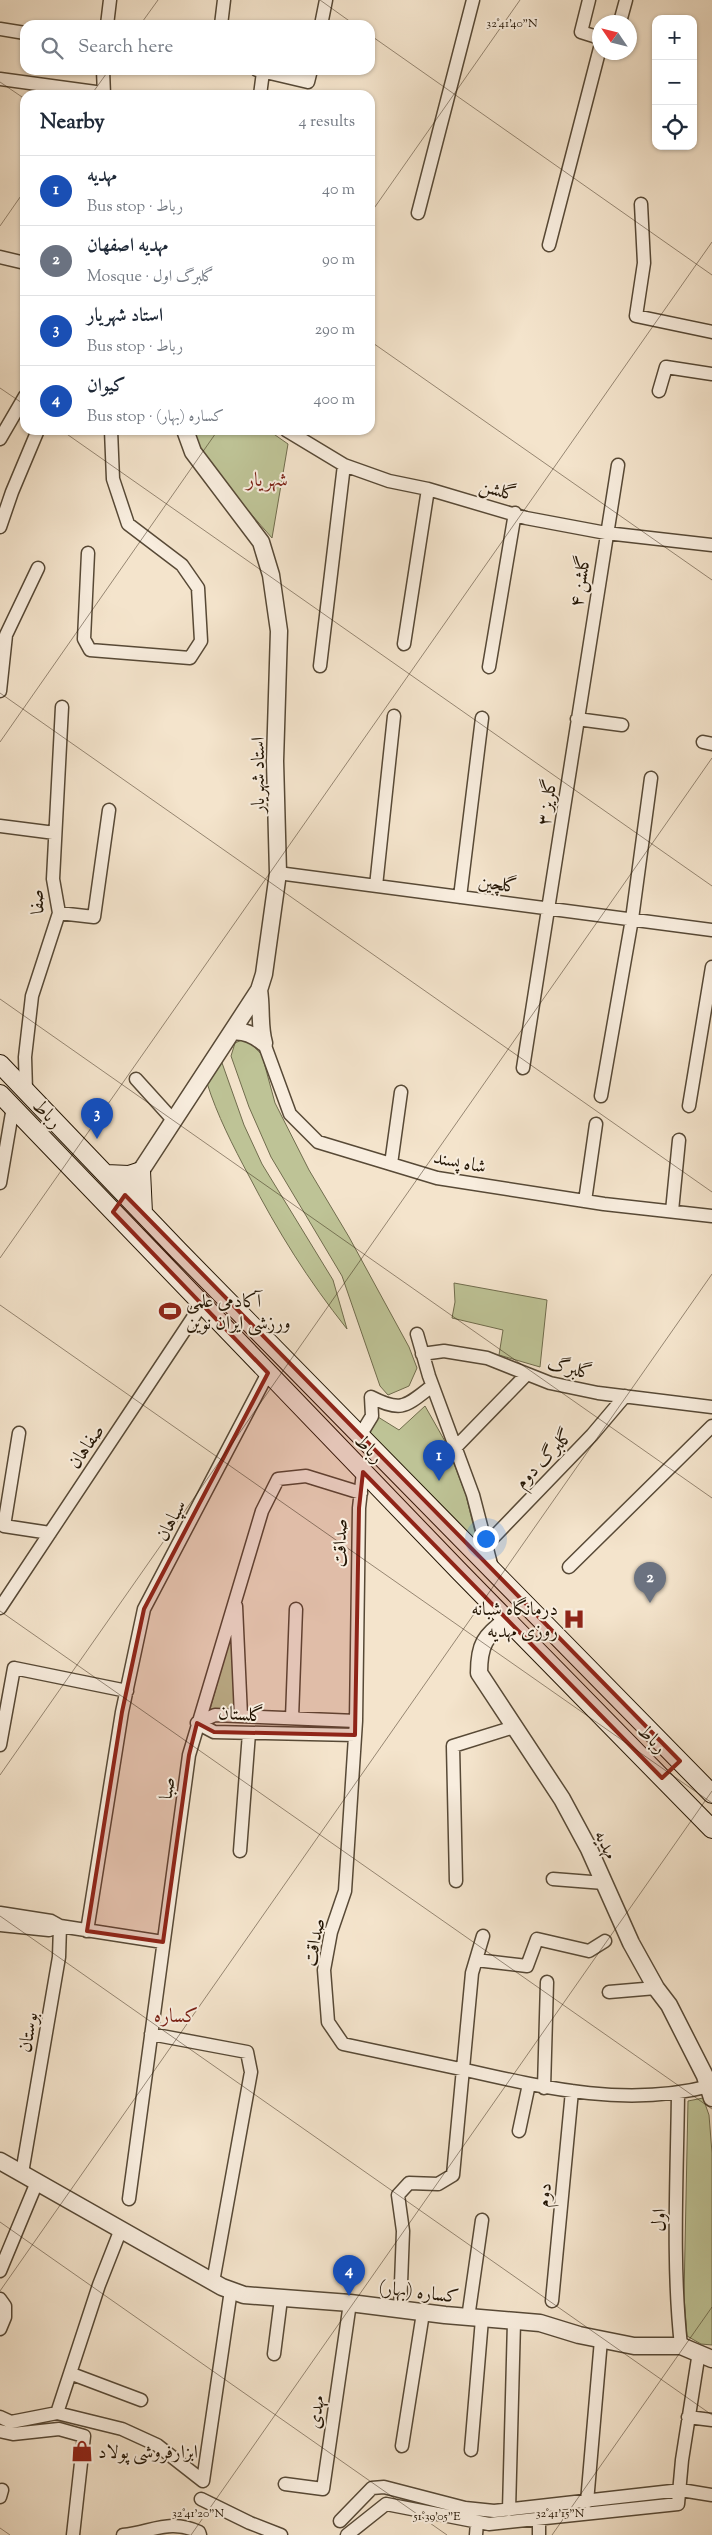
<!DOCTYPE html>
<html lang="en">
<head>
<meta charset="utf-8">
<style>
  :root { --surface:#fff; --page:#f6f6f7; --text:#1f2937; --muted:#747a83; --line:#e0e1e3; --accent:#8f2418 }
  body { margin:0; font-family:"Sorts Mill Goudy",Amiri,serif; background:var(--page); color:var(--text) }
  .controls { position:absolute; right:15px; top:15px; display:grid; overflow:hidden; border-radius:10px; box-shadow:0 1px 4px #0004 }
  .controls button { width:45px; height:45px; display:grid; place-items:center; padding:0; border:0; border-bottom:1px solid var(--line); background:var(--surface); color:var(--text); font:25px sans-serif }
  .compass { position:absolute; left:592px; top:15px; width:45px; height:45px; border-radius:50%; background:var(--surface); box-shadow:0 1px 4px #0004; rotate:305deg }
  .you { position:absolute; left:485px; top:1538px; width:18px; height:18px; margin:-12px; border:4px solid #fff; border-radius:50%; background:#1a73e8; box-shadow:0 0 0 8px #1a73e833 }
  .badge { display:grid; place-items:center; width:32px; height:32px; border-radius:50%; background:var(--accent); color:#fff; font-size:16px; font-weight:700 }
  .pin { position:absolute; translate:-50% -41px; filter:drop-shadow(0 1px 2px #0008) }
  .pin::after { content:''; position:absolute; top:26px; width:18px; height:15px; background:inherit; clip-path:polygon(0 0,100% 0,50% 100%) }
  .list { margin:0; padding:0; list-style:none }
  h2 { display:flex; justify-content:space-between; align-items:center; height:65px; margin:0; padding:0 20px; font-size:21px }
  h2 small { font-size:16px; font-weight:400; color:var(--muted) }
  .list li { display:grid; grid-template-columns:32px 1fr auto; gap:15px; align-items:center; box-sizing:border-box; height:70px; padding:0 20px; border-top:1px solid var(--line) }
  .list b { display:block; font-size:19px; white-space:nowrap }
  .list p { margin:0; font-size:16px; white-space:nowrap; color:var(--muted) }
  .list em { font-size:16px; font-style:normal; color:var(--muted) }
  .icon { flex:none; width:28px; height:28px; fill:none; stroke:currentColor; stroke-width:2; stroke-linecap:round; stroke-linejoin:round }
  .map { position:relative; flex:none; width:712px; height:2535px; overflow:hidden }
  .search { position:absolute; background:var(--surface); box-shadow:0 1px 4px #0004; left:20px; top:20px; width:355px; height:55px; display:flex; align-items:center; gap:12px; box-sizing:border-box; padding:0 18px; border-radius:15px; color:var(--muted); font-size:19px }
  .panel { position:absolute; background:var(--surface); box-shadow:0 1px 4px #0004; left:20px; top:90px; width:355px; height:345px; border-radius:15px }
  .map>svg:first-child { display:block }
  .green { fill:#bec396; stroke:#706c4d }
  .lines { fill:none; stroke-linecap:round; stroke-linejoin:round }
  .minor-casing { stroke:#574936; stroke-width:15 }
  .tertiary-casing { stroke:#574936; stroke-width:19 }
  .secondary-casing { stroke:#231504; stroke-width:20 }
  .minor { stroke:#f8edde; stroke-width:12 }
  .tertiary { stroke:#f8edde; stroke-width:16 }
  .secondary { stroke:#f8edde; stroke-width:18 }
  .marked { fill:#8f2418; fill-opacity:0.2; stroke:#8f2418; stroke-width:4; stroke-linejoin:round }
  .ticks { fill:none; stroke:#231504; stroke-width:1; stroke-opacity:0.45 }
  .labels { text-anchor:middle; stroke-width:4; stroke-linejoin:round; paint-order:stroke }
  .street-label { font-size:19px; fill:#231504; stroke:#f8edde }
  .poi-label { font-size:19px; fill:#231504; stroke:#f8edde; text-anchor:start }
  .neighbourhood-label { font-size:20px; fill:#7a1f14; stroke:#f8edde }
  .ticks-label { font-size:12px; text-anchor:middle; fill:#231504; stroke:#f8edde; stroke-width:4; stroke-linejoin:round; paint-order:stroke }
</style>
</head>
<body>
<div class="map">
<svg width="712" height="2535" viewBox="0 0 712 2535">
  <rect width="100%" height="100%" fill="#f4e4cc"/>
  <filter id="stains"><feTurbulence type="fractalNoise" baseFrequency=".004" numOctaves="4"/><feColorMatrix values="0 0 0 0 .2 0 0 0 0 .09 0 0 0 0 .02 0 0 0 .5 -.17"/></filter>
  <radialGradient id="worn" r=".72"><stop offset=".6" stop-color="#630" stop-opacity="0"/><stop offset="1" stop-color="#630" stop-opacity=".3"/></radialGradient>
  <path class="green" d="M190,430H268L288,444L272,538C242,504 213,470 190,430Z
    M246,1038L262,1055L275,1103L309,1170L349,1237L409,1347L417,1368L409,1386L388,1395L380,1386L342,1276L271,1157L249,1107L231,1056L235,1043Z
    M221,1060L244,1125L262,1164L333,1280L347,1329C308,1280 278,1232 249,1176C233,1146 217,1115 207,1083Z
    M454,1283L547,1300L540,1367L499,1355L503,1330L452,1318L455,1302Z
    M425,1406L446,1443L466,1495L477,1541L370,1433L378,1417L399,1430Z
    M236,1618L235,1710L210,1709Z
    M703,2098L709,2115L712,2153V2345L701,2344L687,2336L684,2296L688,2101Z"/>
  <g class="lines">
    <g class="minor-casing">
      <path id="minor" d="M589,0L581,32L600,38
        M620,22L626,0
        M107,25L110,0
        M221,25L224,0
        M321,25L326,0
        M0,29L25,33
        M103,70L104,95
        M257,70L308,82L311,70
        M0,79L103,93
        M260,95L263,72
        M641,204L644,263L636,316L712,332
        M418,213L473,0
        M549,245L600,48
        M0,257L25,263
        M659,391L666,367L712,374
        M286,430L344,465L389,481L428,489L526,518L606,533L712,545
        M0,439L25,396
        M0,527L12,492L38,430
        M88,553L84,639L90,650L190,658L201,641L198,588L182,565L128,524L113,479L111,430
        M404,644L428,489
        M320,666L344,465
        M489,667L515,513
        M0,691L6,635L38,568
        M577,719L622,725
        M703,742L712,744
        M0,826L55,833
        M278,873L712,930
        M376,886L394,716
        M460,897L482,718
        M59,913L94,917L109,810
        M264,1043L290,1114L318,1142L437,1178L604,1204L712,1216
        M523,1068L618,465
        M136,1079L174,1121
        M26,1091L25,1057L32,996L59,913L53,879L62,707
        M601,1096L632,919L651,778
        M689,1106L712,967
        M391,1164L401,1092
        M0,1183L13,1107
        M585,1201L596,1124
        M672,1211L679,1140
        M417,1334L429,1376L473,1495L492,1568
        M422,1354L444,1351L487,1358L550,1383L598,1393L712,1407
        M19,1433L4,1526L50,1533
        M361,1434L372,1416L371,1397C402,1413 406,1406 432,1386
        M455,1448L527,1374
        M363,1472L359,1508L356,1721L345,1891L331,1932L324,1970L328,2022L343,2044C385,2053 428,2062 470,2071C549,2089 629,2107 710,2086
        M486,1545L592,1435L625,1396
        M569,1567L712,1426
        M236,1606L241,1716
        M0,1608L202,1304
        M292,1718L296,1609
        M197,1723L215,1715L356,1721
        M197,1723L214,1732L355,1735
        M0,1745L14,1668L127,1691
        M240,1851L249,1733
        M553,1879L604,1883
        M456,1881L453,1746L514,1727
        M0,1913L51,1921L60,1926L49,1930L0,1925
        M87,1931L122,1712L144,1609L268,1373
        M476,1960L527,1966L537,1939L589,1951L605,1941
        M609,1992L656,1988
        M151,2034L247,2052L251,2072L213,2282
        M544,2088L547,1982
        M678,2094C677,2178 672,2263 681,2346
        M519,2131L529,2084
        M22,2173L59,1957L60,1926L163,1942
        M129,2199L189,1755L262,1511L278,1479L306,1476L361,1493
        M0,2271L37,2182
        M0,2299L5,2306V2317L0,2329
        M552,2301L572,2091
        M400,2310L403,2231L398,2195L409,2183L438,2184L453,2175L472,1973L483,1936
        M468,2318L482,2220
        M274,2354L281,2299
        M72,2374L141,2400
        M57,2413L99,2285L121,2229
        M0,2417L11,2422L57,2413L122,2429L157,2445L203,2481L231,2290
        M688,2417L712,2420
        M0,2431L13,2434L59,2429L84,2436L73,2535
        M402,2446L423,2313
        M471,2450L482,2319
        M285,2484L323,2489L350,2303
        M0,2497L2,2490
        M201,2499L250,2523L281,2535
        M587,2502L601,2340
        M509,2510L514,2322
        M340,2521L372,2488L384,2487L465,2508L494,2511L681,2490L712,2495
        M123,2535C152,2532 170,2518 199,2532L200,2535
        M347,2535L386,2504L489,2524L678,2504L682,2460L699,2352
        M476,2535L477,2522
        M539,2535V2519"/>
    </g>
    <g class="tertiary-casing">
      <path id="tertiary" d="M232,1032C244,1030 254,1035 264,1043C259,1026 262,1008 259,990
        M125,1195L259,990L264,974L278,873L275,761L279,631L271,575L261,542L193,452L185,430
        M507,1620C485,1636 479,1644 479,1673L562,1799L589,1849L631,1943L656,1988L669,2005L705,2076L712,2098
        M0,2161L222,2287L244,2295L350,2303L445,2315L540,2323L579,2335L634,2346H681L712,2359"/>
    </g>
    <g class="secondary-casing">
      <path id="secondary" d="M0,1064L178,1250L712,1794
        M0,1094L460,1572L712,1829
        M106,1174L129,1175L141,1171L143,1213"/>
    </g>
    <use href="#minor" class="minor"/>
    <use href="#tertiary" class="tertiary"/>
    <use href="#secondary" class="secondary"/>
  </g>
  <path class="marked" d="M125,1195L680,1761L662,1778L363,1472L359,1508L355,1735L214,1732L197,1723L189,1755L163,1942L87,1931L122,1712L144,1609L268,1373L113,1212Z"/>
  <path class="ticks" d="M320,0L355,25M140,25L158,0M370,35L712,275M0,82L25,99M91,95L109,70M370,214L520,0M0,226L25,190M370,341L712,580M0,388L25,405M61,430L712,886M0,693L712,1192M0,742L218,430M0,999L712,1498M0,1258L712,242M0,1305L712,1803M0,1611L712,2109M0,1775L712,758M0,1916L712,2415M0,2222L447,2535M0,2291L712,1274M0,2528L10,2535M191,2535L712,1791M552,2535L712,2307"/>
  <defs>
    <g id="stadium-bare" transform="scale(1.725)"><path d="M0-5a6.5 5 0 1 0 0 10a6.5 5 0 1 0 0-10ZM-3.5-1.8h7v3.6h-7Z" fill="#8f2418" stroke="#f8edde" stroke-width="2.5" paint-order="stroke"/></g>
    <g id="hospital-bare" transform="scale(1.725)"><path d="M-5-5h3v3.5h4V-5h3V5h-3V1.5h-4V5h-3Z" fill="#8f2418" stroke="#f8edde" stroke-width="2.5" paint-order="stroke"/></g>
    <g id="shop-bare" transform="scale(1.725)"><path d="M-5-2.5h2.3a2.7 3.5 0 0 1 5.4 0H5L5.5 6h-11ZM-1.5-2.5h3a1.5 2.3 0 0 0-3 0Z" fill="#8f2418" stroke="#f8edde" stroke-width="2.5" paint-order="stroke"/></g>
  </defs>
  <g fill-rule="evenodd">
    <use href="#stadium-bare" x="170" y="1311"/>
    <use href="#hospital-bare" x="574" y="1619"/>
    <use href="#shop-bare" x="82" y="2451"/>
  </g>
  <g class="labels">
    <g class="street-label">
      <text transform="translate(498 489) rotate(16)" y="7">گلشن</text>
      <text transform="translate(579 581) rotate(-81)" y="7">گلشن ۴</text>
      <text transform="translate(257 775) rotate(-90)" y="7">استاد شهریار</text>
      <text transform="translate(546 802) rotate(-81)" y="7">گلریز ۳</text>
      <text transform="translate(498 883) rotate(7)" y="7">گلچین</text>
      <text transform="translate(36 902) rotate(-94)" y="7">صفا</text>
      <text transform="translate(48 1113) rotate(46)" y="7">رباط</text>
      <text transform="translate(460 1161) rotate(11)" y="7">شاه پسند</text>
      <text transform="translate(570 1367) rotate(14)" y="7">گلبرگ</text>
      <text transform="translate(85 1446) rotate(-56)" y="7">صفاهان</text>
      <text transform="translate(370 1448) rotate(46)" y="7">رباط</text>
      <text transform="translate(543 1458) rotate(-46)" y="7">گلبرگ دوم</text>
      <text transform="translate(170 1520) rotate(-62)" y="7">سپاهان</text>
      <text transform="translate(339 1543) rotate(-89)" y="7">صداقت</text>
      <text transform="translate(241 1713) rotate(4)" y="7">گلستان</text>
      <text transform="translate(653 1738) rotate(46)" y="7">رباط</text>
      <text transform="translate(166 1788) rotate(-83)" y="7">صبا</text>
      <text transform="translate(607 1844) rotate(64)" y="7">مهدیه</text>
      <text transform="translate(313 1942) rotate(-79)" y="7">صداقت</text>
      <text transform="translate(27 2032) rotate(-80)" y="7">بوستان</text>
      <text transform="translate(543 2195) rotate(-84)" y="7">دوم</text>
      <text transform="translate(658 2220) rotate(-89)" y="7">اول</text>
      <text transform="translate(419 2291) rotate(7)" y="7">کساره (بهار)</text>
      <text transform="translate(315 2412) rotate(-82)" y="7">مهدی</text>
    </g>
    <g class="poi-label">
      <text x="186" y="1307">آکادمی علمی<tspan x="186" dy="22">ورزشی ایران نوین</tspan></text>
      <text x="558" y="1615" text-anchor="end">درمانگاه شبانه<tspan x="558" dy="22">روزی مهدیه</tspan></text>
      <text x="98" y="2458">ابزارفروشی پولاد</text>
    </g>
    <g class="neighbourhood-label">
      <text x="267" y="486">شهریار</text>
      <text x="176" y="2022">کساره</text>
    </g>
  </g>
  <g class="ticks-label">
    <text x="512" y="27">32°41'40"N</text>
    <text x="198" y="2517">32°41'20"N</text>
    <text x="560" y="2517">32°41'15"N</text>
    <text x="437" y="2520">51°39'05"E</text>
  </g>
  <rect width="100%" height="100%" filter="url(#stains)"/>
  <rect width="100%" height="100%" fill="url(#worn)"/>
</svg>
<div class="controls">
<button>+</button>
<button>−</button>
<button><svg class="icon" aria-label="locate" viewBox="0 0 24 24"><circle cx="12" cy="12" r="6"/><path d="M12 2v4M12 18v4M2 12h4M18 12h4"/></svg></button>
</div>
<svg class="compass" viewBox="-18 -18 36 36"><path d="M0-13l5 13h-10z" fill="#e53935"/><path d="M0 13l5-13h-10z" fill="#747a83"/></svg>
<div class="you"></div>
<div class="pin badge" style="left:439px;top:1481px;background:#1a4fb4">1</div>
<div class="pin badge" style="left:650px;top:1603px;background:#6b7280">2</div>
<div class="pin badge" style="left:97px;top:1139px;background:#1a4fb4">3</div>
<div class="pin badge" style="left:349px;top:2296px;background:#1a4fb4">4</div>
<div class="search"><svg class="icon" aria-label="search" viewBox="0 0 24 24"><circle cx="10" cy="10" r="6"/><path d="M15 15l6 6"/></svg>Search here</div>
<section class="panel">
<h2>Nearby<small>4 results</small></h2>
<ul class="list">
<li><span class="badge" style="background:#1a4fb4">1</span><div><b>مهدیه</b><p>Bus stop · رباط</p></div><em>40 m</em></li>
<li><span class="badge" style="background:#6b7280">2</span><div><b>مهدیه اصفهان</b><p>Mosque · گلبرگ اول</p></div><em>90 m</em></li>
<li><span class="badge" style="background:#1a4fb4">3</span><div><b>استاد شهریار</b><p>Bus stop · رباط</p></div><em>290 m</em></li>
<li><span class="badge" style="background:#1a4fb4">4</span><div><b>کیوان</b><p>Bus stop · کساره (بهار)</p></div><em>400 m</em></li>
</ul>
</section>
</div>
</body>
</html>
